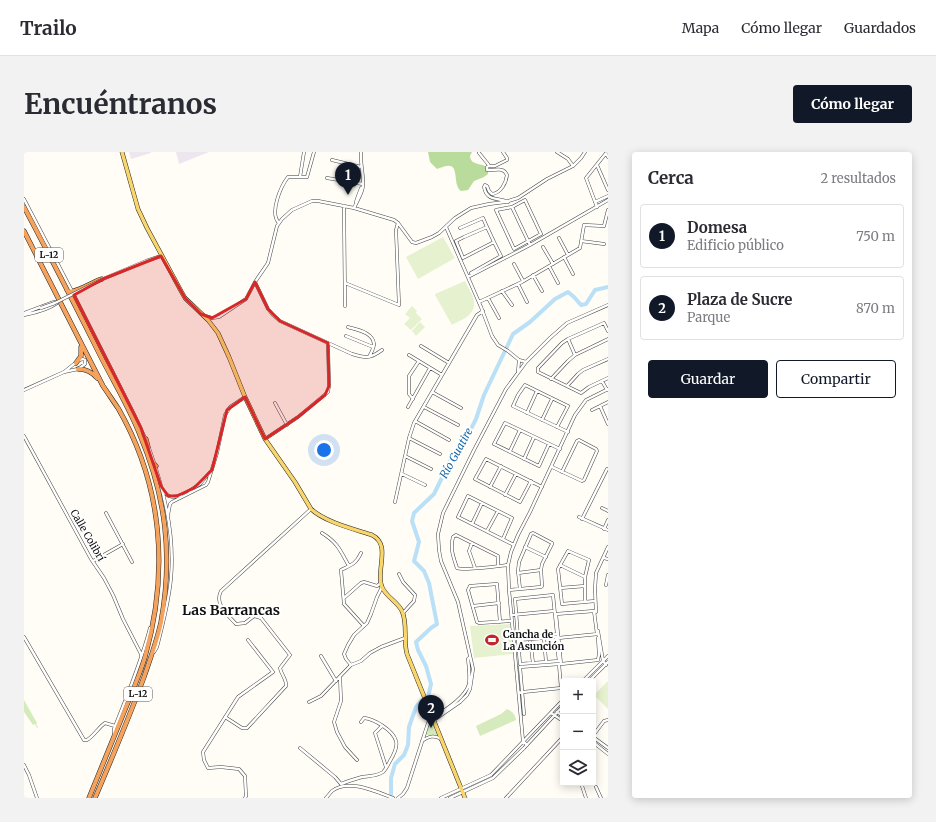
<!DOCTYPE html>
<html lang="es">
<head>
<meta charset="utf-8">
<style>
  :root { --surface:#fff; --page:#f2f2f3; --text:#2b2b33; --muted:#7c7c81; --line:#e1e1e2; --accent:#111827 }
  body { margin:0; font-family:Merriweather,serif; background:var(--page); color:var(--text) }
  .controls { position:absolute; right:12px; bottom:12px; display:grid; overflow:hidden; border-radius:4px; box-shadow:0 2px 10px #0003 }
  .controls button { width:36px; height:36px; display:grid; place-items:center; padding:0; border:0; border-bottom:1px solid var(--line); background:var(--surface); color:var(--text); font:20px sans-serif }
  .you { position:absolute; left:300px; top:298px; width:14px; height:14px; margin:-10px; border:3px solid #fff; border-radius:50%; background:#1a73e8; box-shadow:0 0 0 6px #1a73e833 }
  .badge { display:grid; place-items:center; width:26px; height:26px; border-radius:50%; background:var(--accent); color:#fff; font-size:13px; font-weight:700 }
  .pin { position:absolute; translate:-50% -33px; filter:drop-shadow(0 1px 2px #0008) }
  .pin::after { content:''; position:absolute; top:21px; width:14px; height:12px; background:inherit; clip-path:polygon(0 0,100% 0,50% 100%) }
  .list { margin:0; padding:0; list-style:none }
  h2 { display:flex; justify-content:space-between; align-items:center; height:52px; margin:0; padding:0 16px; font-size:17px }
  h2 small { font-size:13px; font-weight:400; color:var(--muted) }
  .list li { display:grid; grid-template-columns:26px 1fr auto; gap:12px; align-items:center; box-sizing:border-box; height:64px; margin:0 8px 8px; padding:0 8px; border:1px solid var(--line); border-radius:4px }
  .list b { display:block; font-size:15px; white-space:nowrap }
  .list p { margin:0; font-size:13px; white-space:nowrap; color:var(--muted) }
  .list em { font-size:13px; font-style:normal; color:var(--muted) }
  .actions { display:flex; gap:8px; padding:12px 16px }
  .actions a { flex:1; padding:9px 0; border:1px solid var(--accent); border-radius:4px; text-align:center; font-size:14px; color:var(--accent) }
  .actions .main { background:var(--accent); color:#fff }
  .icon { flex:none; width:22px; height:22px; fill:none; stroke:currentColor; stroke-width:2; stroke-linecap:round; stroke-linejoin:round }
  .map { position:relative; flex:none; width:584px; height:646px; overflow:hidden; border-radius:4px }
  header { display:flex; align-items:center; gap:24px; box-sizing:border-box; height:56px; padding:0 20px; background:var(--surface); border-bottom:1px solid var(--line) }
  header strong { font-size:19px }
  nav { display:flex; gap:22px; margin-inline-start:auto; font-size:14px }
  .intro { display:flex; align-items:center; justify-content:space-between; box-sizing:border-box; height:96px; padding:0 24px }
  h1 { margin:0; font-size:28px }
  .button { padding:10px 18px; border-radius:4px; background:var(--accent); color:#fff; font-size:14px; font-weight:700 }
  main { display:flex; gap:24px; padding:0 24px }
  aside { flex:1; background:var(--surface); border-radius:4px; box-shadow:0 2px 10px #0003 }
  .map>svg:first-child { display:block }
  .industrial { fill:#eee6ef }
  .green { fill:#d5ebbd }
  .forest { fill:#b9dc9c }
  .pitch { fill:#e6f2cf }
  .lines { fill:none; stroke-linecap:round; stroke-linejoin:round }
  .river { stroke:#b9e0f7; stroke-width:4 }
  .minor-casing { stroke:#444; stroke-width:3.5 }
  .major-casing { stroke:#222; stroke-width:4.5 }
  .highway-casing { stroke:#222; stroke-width:5 }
  .minor { stroke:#fff; stroke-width:2.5 }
  .major { stroke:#f9d66b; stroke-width:3.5 }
  .highway { stroke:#f5a25d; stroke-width:4 }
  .minor-bridge-casing { stroke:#444; stroke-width:3.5; stroke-linecap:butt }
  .minor-bridge { stroke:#fff; stroke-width:2.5 }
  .marked { fill:#d62828; fill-opacity:0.2; stroke:#d62828; stroke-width:3; stroke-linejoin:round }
  .labels { text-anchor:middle; stroke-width:4; stroke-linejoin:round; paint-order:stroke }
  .shield { fill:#fff; stroke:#585858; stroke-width:1 }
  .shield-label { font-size:9px; font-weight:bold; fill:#111 }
  .street-label { font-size:10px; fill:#111; stroke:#fff }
  .poi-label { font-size:10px; font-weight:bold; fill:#111; stroke:#fff; text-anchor:start }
  .water-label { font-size:11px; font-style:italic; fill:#1768a6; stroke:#fff }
  .district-label { font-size:14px; font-weight:bold; fill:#111; stroke:#fff }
</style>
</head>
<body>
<header>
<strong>Trailo</strong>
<nav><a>Mapa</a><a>Cómo llegar</a><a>Guardados</a></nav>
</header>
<div class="intro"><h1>Encuéntranos</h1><a class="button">Cómo llegar</a></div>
<main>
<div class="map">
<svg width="584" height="646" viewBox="0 0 584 646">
  <rect width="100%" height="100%" fill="#fffdf5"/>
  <path class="industrial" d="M105,0H127V1L107,7Z
    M152,0H185L155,12Z"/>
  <path class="green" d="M0,548L13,571L12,572L14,575L13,576L11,572L9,573L0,560Z
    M483,557C488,559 491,562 492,568L456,584L452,574L477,562Z
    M407,569L413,583H401Z"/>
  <path class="forest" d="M404,0H448L446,4C447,13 455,11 461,14L464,19V22L460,25L450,29L444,38L437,39C428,33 436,12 423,14C420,14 416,16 413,17L406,10Z"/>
  <path class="pitch" d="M419,85L431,106L394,127L382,105Z
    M441,129C443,134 450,144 450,149C452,163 438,168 428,173L411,143V142Z
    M388,154L393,159L392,161L398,167L387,178L380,172L386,166L381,162Z
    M396,170L401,175L392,184L388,179Z
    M486,472L489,502L450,506L446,474Z
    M584,529V557L570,543Z"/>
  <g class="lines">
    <path class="river" d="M404,545L407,532L402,514L394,498L392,490L407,476L413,472L405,431L400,419L390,409L395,390L388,369L390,361L410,342L429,303L440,291L452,267L460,243L489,182L506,170L531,147L544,140L550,145L557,153L562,152L571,138L584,135
      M366,646L367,643V626L371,612L380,603L384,593L385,575L392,555L398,548"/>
    <g class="minor-casing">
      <path id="minor" d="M533,0L544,7L549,14
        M455,1L464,12L465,14L463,15V18C471,19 479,14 483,23C482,31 477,41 468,42L465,39L463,34L461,33L460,35C463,50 473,45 484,50
        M582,1L584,5
        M308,8L337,15
        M573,13L584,38
        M465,14H471L483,8V6L479,0
        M276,25L280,0
        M303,26L339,32
        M0,47L50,143L110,262L122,288
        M501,48L517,82L490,97L472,58L488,55Z
        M332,50L334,44L337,36
        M571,50L584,44
        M320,54L321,154
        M488,55L506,93
        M573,55L562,26L583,0
        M330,56C334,47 340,39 339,29C339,19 336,10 337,0
        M255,71C245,61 257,34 264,25H283L290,0
        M422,75L457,155L468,184L474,193L484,199L495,208L502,210
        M463,75L470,90
        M436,76L459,66L463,75L440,85L432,89L439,106L470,90L477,104L447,121
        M535,86L544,103
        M557,89L580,92
        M519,95L529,112
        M540,105L549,122
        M490,112L499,129
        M525,114L534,131
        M509,123L518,139
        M444,125L506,93L584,48
        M79,127L122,109L137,104
        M231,130L244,157L249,163L256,169L328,202C341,206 346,207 358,198
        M321,131L375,153L372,78L374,71
        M494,132L503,150
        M478,139L488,153
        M464,146L475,166
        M455,150L498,130L556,96L560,73L580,74L584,58
        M0,161L30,150H32L33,151C25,157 10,161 0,163
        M181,164L188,166L195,165L222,147L231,130L244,111L253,74L258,67L268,58L288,49H294L330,56L370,68L374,71L388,90L392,91L408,85L415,81L431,66L447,56L465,52L481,50L494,46L523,27L549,14L557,6L561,0
        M324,175C333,178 349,180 350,192C350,196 347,201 345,205
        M584,179L580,171L544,187L538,191L514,216V220L557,241L565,235L584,226
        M322,184L349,195
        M544,187L551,203
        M397,194L425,211
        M385,203L418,223
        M494,220L495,208
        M527,227L544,209L551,203L584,187
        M578,229L583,238
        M543,234L554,222L559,218L584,207
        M0,238L40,220L54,217L61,212V208L59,207L55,208L40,220
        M408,240L437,256
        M389,247L385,242V224L395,209
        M251,251L263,273
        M576,254L584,272
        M384,255L406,216
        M400,255L434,273
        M568,258L584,250
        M503,261L513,239
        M518,268L528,247
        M391,269L425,288
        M533,275L544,254L501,233L494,243L489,254L544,280
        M0,284L67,407L80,426L89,443L99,467L117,502V506
        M385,286L416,302
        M241,287L274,265L304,240L305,234L304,191
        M525,292L515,314L470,292L481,271L536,297
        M125,296C140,337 151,382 147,426C145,449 139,472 133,495L130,500
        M486,299L496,278
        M381,304L407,317
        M500,307L510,285
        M528,315L558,329L560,328L573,299L572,297L555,288L553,289L538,320
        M378,322L401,333
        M507,329L496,350L451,327L462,307L518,335
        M466,335L477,314
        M139,338C144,346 149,346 157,343
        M165,339L176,332L186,320
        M481,343L492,322
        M371,350L385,286L390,271L453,163L459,159
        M578,356L584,359
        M82,361L108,410
        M144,363L146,352L148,350L182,333L184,330L193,301L201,263L206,255L221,245
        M555,365L584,378
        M558,367L583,317
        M448,372L458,351
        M580,377L584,368
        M463,379L474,359
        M298,381C314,391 316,398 325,414
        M479,387L488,366L444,344L434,365L490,393
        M448,391L445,399L451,416
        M501,395L522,405
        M337,401C332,412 327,413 317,418L320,452L340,474
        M580,406L584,407
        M69,409L99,392
        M536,413L561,425
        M474,414V404L432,383L429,385C426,397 429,404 433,416C439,419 475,414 484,413
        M494,421L517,418
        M375,422L379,430L391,443L390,449L379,461
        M582,433L584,423
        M536,436L561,434
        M485,438L517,435L518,434L517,418L518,412L528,392V391L509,381L507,382L495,410L494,419L496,437
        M529,443L533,482L494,486L491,447Z
        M320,446L337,431L340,430L353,434L357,431
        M561,450V425L565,408L544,399L534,417L538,452L571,449
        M449,454L475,451
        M572,460L571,437L572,421L584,395
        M488,463L530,459
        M476,470L473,432L446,434L444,438L453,470L455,471L488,469
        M574,479L579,509L582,513
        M573,482L570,459L532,462L537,512L574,508L575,502L574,486
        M0,485L60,588H63C70,584 74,576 81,571L91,574
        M532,485L535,509L496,512L494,488Z
        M520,486L522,510
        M534,486L574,482
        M506,487L509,511
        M297,504L312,529
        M327,513L322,507L320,502L324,493L330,483L343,471L347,462L353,445L358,435
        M316,525L317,549L310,570L313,580L321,595L333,608
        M559,529L584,504
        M565,529L584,510
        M495,541L499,540L537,536L535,512L496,515L500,562
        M285,550L297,544L327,513L337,509L346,501L357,495L381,486
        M533,560L539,564
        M527,561L539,569
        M201,565L218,576H223L262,534C263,528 257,522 256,516L266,503L237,466L230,464L221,471L212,472C204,463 190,452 197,439L287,357
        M409,566C421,558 441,546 445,532C446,524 445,515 444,507L446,505
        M410,568L436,550L443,543L446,537L449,517L434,450L417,409L415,398L414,382L419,361L450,298L482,237L502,210L526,186L543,171L584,153
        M358,574L351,581L362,615
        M569,582L571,581L580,569L584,568
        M90,583V577C103,544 117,511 126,476
        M569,585L584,596
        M398,589C405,584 410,583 417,587
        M569,590L584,602
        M503,593L499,589L485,438L484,413L487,400L494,383L506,360L551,263L562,248L584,237
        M276,596L311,625L317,632
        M0,613L5,623L13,646
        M557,631L562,646
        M317,632C324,629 331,627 338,625C345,624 354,624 359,620C362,617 364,613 366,609C369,604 374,595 372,589C369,578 350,567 340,566L337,570
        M572,635L577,646
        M221,646L222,644L221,624L215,617L197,615L184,616L180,608L179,600L214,545L249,520L224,488
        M302,646C304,644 306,641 308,639C324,626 353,640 369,646
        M374,646L379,642L383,636L407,562
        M417,646L467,623L539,548
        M426,646L469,626L500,596L539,554
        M482,646L539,585"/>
    </g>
    <g class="major-casing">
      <path id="major" d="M98,0L114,57L123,76L157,139L161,146L184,168L194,181L205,205L221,245L241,287L271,330L287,357C301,370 330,377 348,383C368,393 351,419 358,435C362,445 373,449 378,459C384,472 379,488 383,502L441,646"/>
    </g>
    <g class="highway-casing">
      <path id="highway" d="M0,55C26,104 51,153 76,203C89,229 105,255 116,283C142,345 149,404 137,470C133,489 126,507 120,525C105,566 88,606 71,646
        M0,79L79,234C84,241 89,249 94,256C139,334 145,420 121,505C115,525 106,545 98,565C87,592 76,619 65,646
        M43,138L45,140C56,139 68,130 78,127
        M52,211L57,204V195
        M54,217C62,217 68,220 73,226
        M122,287L124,295V300
        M125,307L132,314"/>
    </g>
    <use href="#minor" class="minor"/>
    <use href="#major" class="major"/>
    <use href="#highway" class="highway"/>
    <g class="minor-bridge-casing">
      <path id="minor-bridge" d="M17,156L31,151L79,127"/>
    </g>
    <use href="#minor-bridge" class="minor-bridge"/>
  </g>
  <path class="marked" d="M137,104L161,146L177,162L188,166L222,147L231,130L244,157L256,169L304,191L305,234L301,243L274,265L241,287L221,245L203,258L188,318L170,336L153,344H144L137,334L117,276L50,143L79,127Z"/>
  <defs>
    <g id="stadium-bare" transform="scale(1.08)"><path d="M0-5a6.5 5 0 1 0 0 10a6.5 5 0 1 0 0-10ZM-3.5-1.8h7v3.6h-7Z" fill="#c4262e" stroke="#fff" stroke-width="2.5" paint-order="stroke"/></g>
  </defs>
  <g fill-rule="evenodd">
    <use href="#stadium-bare" x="468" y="488"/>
  </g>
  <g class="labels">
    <g class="shield">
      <rect x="11" y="96" width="28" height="14" rx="3"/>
      <rect x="100" y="535" width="28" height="14" rx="3"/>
    </g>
    <g class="shield-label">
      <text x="25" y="106">L-12</text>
      <text x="114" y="545">L-12</text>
    </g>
    <g class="street-label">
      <text transform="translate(64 383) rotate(60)" y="4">Calle Colibrí</text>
    </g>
    <g class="poi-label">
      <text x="479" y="486">Cancha de<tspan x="479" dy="12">La Asunción</tspan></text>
    </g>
    <g class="water-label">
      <text transform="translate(432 301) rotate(-61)" y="4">Río Guatire</text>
    </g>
    <g class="district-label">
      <text x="207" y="463">Las Barrancas</text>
    </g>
  </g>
</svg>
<div class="controls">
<button>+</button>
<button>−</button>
<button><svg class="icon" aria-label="layers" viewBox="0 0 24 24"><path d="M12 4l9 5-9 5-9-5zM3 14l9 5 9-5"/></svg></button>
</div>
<div class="you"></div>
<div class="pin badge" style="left:324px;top:43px">1</div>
<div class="pin badge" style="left:407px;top:576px">2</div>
</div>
<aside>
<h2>Cerca<small>2 resultados</small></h2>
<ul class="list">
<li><span class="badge">1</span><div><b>Domesa</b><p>Edificio público</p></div><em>750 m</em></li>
<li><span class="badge">2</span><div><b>Plaza de Sucre</b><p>Parque</p></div><em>870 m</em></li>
</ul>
<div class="actions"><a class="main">Guardar</a><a>Compartir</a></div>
</aside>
</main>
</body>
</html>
